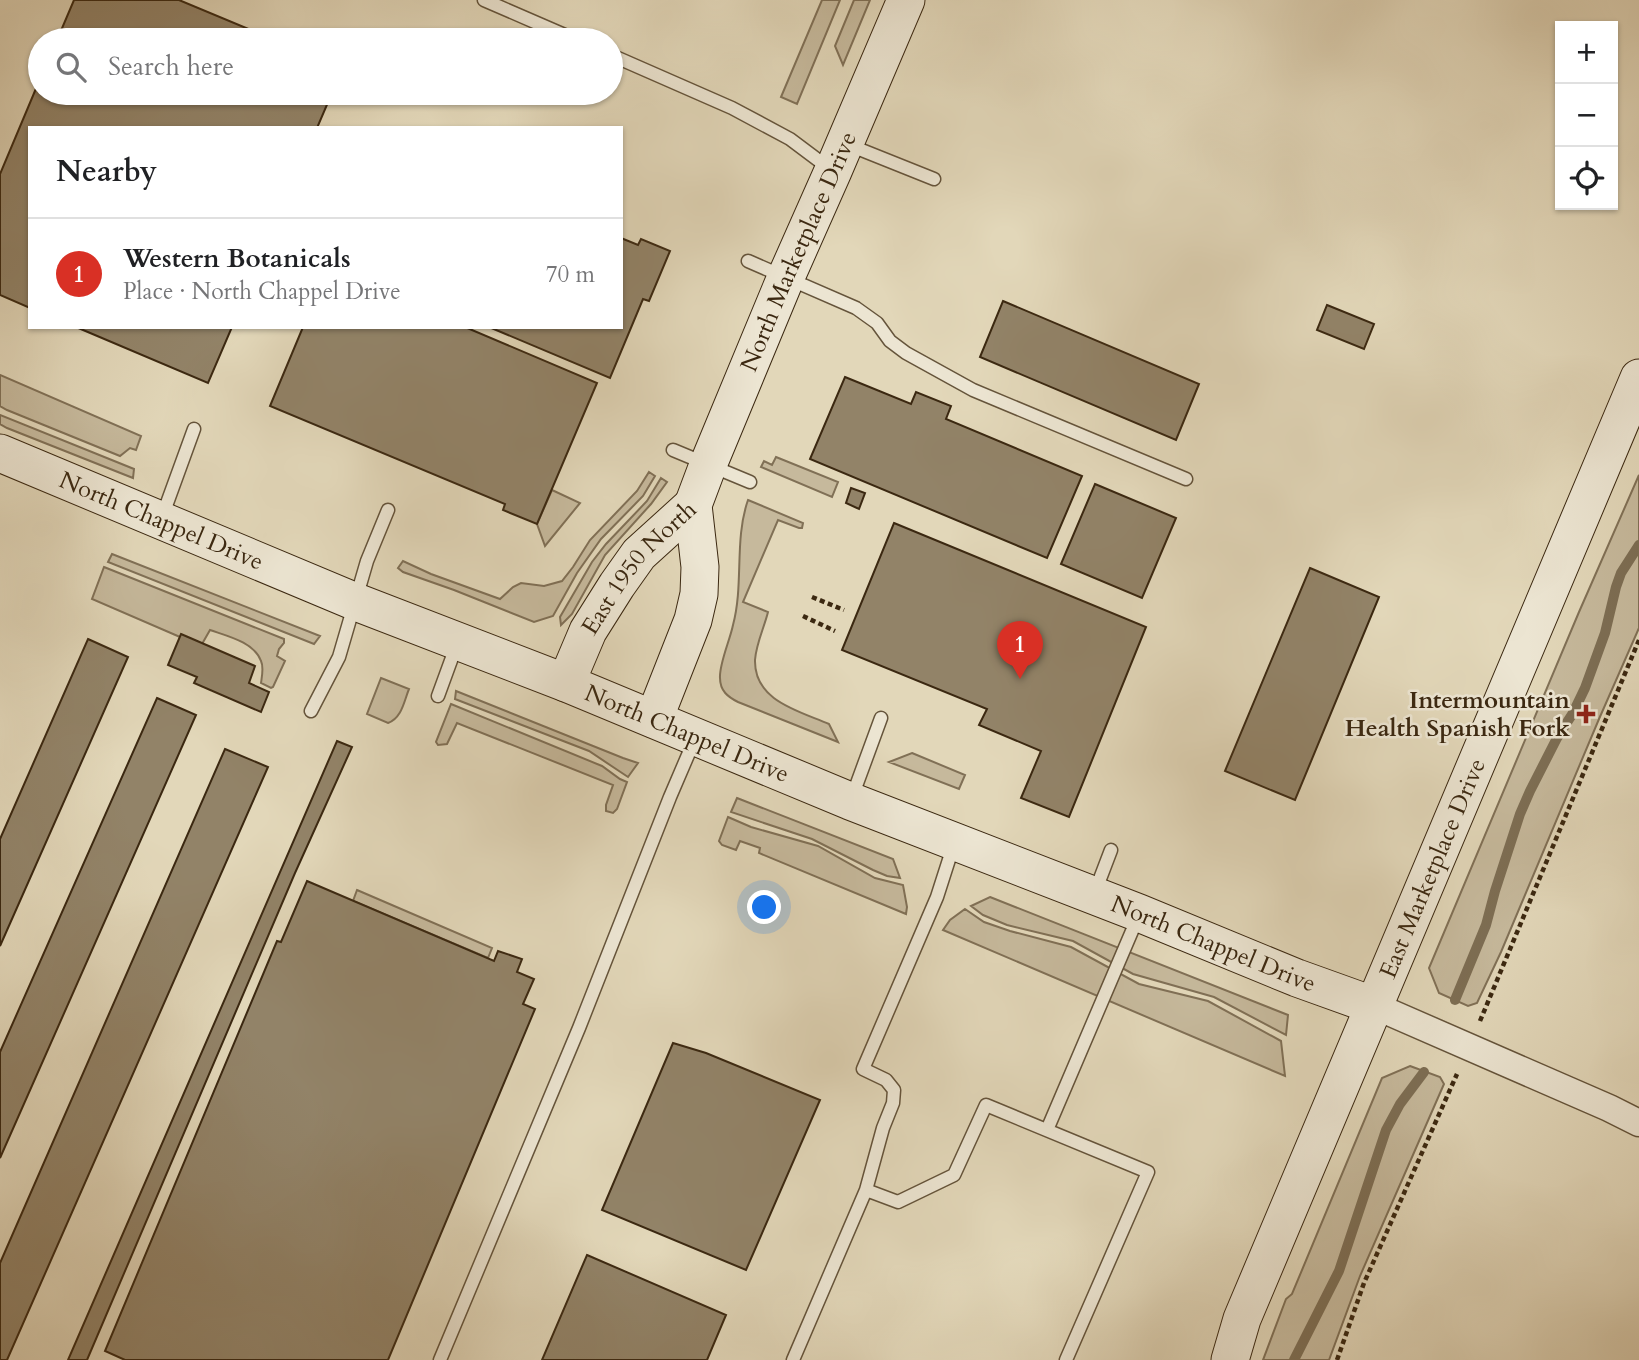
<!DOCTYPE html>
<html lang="en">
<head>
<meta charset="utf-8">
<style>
  :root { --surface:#fff; --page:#f6f6f6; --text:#202124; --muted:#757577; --line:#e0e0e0; --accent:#d93025 }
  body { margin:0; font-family:Cardo,serif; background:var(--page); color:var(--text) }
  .controls { position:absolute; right:21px; top:21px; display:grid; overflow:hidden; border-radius:0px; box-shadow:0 2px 5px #0004 }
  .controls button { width:63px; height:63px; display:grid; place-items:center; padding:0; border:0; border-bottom:2px solid var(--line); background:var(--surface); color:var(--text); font:35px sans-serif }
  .you { position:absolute; left:765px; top:908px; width:24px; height:24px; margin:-18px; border:5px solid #fff; border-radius:50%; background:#1a73e8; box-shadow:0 0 0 10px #1a73e833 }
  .badge { display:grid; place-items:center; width:46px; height:46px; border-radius:50%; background:var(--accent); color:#fff; font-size:23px; font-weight:700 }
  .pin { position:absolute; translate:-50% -58px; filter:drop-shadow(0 2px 4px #0008) }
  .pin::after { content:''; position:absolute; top:37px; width:24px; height:21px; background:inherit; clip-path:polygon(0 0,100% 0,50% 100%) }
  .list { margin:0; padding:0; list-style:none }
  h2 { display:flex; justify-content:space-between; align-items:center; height:91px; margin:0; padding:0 28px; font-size:30px }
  h2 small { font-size:23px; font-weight:400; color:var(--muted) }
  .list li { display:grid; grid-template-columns:46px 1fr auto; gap:21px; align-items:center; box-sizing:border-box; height:112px; padding:0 28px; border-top:2px solid var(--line) }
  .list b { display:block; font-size:26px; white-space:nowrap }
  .list p { margin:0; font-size:23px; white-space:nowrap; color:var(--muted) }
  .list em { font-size:23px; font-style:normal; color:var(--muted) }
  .icon { flex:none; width:38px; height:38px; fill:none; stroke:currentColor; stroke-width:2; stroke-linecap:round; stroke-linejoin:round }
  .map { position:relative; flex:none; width:1639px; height:1360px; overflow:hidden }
  .search { position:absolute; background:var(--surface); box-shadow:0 2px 5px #0004; left:28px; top:28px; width:595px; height:77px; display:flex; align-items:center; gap:18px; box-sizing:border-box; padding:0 24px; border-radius:38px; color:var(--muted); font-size:26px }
  .panel { position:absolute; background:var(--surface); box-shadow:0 2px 5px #0004; left:28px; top:126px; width:595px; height:203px; border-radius:0px }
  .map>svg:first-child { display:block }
  .green { fill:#c6b99c; stroke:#807056; stroke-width:2 }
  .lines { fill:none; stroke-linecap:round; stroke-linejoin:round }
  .stream { stroke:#7d6e54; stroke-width:10 }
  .building { fill:#928368; stroke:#3b2811; stroke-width:2 }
  .lane-casing { stroke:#65543b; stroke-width:15 }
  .street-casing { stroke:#65543b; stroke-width:29 }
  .secondary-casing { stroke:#3b2811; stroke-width:39 }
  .path { stroke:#3b2811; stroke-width:4.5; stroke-dasharray:5 3.5; stroke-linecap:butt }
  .lane { stroke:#ece5d2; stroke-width:12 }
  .street { stroke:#ece5d2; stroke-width:26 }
  .secondary { stroke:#ece5d2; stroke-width:37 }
  .poi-dot { fill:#8f2418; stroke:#ece5d2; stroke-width:2.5 }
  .labels { text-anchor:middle; stroke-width:5; stroke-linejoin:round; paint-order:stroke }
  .street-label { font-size:24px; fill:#3b2811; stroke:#ece5d2 }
  .poi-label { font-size:24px; font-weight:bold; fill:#3b2811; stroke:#ece5d2; text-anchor:end }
</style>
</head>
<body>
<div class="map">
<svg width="1639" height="1360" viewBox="0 0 1639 1360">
  <rect width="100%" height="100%" fill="#e2d7b9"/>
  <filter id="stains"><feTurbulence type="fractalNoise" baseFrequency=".00286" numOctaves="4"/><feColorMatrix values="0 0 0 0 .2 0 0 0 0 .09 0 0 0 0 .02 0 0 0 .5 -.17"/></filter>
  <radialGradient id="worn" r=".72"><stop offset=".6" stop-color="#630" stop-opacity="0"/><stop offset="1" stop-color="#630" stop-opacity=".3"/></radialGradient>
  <path class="green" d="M822,0H840L797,104L781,97Z
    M854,0H870L843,65L835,46Z
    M0,375L141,436L136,450L130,448L120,456L7,410L0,406Z
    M0,415L134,469L133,478L7,428L0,424Z
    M776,457L838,482L832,497L761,467L764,461L772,465Z
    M649,472L655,476L643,496L601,539L577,573L553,616L534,622L454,590L403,572L398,568L403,561L431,574L500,599L513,587L521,583L544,586L562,581L573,567L590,540L637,491Z
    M1639,475V628L1599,719L1501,952L1477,1003L1468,1006L1439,993L1429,968L1579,612Z
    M661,478L667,482L651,504L605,555L572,614L561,625L560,617L592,562L606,544L647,501Z
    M552,490L580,503L545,546L537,524Z
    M748,500L803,523L802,528H799L778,520L743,602L768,612C764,628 756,644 755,660C754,701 799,711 829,724L838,742L738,702C728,697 720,691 720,678C719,664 730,640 733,625C744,584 734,540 748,500Z
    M112,554L320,636L314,644L108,562Z
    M104,567L284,639V643L279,649L277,656L285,661L273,687L271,688L261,683C262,676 264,667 261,661C254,642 227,636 210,630L202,644L180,637L92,599Z
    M381,678L409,689C404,701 402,718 388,723L367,714Z
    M456,691L623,758L638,763L628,777L589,751L455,699Z
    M451,704L602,766L620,779L627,782L617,809L613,813L606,811V805L613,785L457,723L447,744L438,745L436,742Z
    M912,753L965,775L959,789L889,762Z
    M737,798L893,859L900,878L887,876L873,870L812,839L731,812Z
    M728,817L751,827L818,846L875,878L903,885L907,907L906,914L759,853L760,848L740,841L736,850L722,845L719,841Z
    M357,890L492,948L488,958L353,901Z
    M990,897L1288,1015L1286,1035L1214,997L1133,974L1073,941L1007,925L983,915L971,906Z
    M965,909L984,922L1010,931L1071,947L1139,984L1208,1001L1281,1041L1285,1076L943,930L950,920Z
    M1410,1066L1440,1077L1444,1084L1360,1276L1329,1360H1263L1286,1299L1292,1294L1382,1078Z"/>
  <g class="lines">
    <path class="stream" d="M1455,1000L1486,925L1495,891L1520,814L1530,791L1557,738L1573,713L1585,688L1605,633L1616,587L1621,573L1639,545
      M1294,1360L1339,1271L1386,1130L1400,1104L1424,1072"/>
  </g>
  <path class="building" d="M74,0H179L275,40H57Z
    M40,79V93H332L317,128H30V308L0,295V174Z
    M621,238L638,245L641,239L670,251L649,301L643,299L610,378L489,327H621Z
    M1003,301L1199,384L1176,440L980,357Z
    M1327,305L1374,324L1364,349L1317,330Z
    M76,327H232L208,383Z
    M303,327H465L597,383L537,524L503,510L505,504L270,406Z
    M845,377L911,404L916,392L951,406L946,419L1082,476L1047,558L810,459Z
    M1095,484L1176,518L1142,598L1061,564Z
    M851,488L865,493L859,509L846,503Z
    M894,523L1146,627L1069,817L1021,798L1041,751L979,725L987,709L842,650Z
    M1310,568L1379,597L1295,800L1225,771Z
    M181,634L255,666L249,683L269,692L261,712L194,683L197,677L168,665Z
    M88,639L128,657L0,946V839Z
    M157,698L196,715L0,1158V1052Z
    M337,741L352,747L295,873L87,1360H68Z
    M225,749L268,767L7,1360H0V1263Z
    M307,881L494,961L498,951L522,959L517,972L534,979L523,1004L535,1009L388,1360H125L105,1351L277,941L281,942Z
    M673,1043L706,1053L820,1100L746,1270L602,1210Z
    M587,1255L726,1315L707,1360H542Z"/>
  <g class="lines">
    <g class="lane-casing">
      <path id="lane" d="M484,0L576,40
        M611,55L732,108L790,139L830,169
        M849,145L934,179
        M748,261L856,308L877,323L890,341L906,353L973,390L1186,479
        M673,450L750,482
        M162,517L194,429
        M438,696L457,644
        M311,711L339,657L367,561L388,510
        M852,797L881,718
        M1095,892L1111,850
        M1047,1130L1138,917
        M866,1190L898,1202L954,1175L986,1105L1148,1172L1066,1360
        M440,1360L579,1028L670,797L694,741
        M793,1360L866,1190L883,1128L893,1103L894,1090L886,1080L863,1069L937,897L954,844"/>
    </g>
    <g class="street-casing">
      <path id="street" d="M1375,1006L1609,1108L1639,1123"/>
    </g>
    <g class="secondary-casing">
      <g id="secondary">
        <path id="s1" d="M0,453L356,602L566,683L850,801L1139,913L1297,978L1375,1006"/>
        <path id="s2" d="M566,683L588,631L617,585L639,554L693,505"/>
        <path id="s3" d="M654,719L693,620L699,594L700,567L693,505L708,465L786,277L833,171L906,0"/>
        <path id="s4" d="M1230,1360L1242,1319L1639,378"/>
      </g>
    </g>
    <path class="path" d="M812,597L844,610
      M803,616L835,631
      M1480,1021L1639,640
      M1337,1360L1364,1283L1457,1074"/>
    <use href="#lane" class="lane"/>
    <use href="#street" class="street"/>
    <use href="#secondary" class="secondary"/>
  </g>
  <path class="poi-dot" d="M1582.5 703.5h7v7h7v7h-7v7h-7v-7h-7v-7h7z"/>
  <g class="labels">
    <g class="street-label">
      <text dy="8" stroke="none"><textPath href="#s3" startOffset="497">North Marketplace Drive</textPath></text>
      <text dy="8" stroke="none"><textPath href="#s1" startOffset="175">North Chappel Drive</textPath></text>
      <text dy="8" stroke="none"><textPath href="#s2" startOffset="138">East 1950 North</textPath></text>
      <text dy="8" stroke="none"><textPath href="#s1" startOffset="742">North Chappel Drive</textPath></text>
      <text dy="8" stroke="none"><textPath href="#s4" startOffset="532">East Marketplace Drive</textPath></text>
      <text dy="8" stroke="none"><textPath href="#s1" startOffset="1309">North Chappel Drive</textPath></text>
    </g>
    <g class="poi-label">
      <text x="1570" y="708">Intermountain<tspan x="1570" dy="28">Health Spanish Fork</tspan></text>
    </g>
  </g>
  <rect width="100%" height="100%" filter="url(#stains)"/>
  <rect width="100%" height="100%" fill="url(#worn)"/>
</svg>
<div class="controls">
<button>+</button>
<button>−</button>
<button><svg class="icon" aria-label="locate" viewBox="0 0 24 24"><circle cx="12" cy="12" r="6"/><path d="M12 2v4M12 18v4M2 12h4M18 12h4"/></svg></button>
</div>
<div class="you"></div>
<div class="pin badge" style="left:1020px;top:679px">1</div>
<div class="search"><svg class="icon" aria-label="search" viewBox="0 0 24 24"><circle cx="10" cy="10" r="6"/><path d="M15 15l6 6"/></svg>Search here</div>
<section class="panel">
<h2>Nearby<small></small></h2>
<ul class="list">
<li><span class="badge">1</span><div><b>Western Botanicals</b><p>Place · North Chappel Drive</p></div><em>70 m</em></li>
</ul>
</section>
</div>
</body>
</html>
